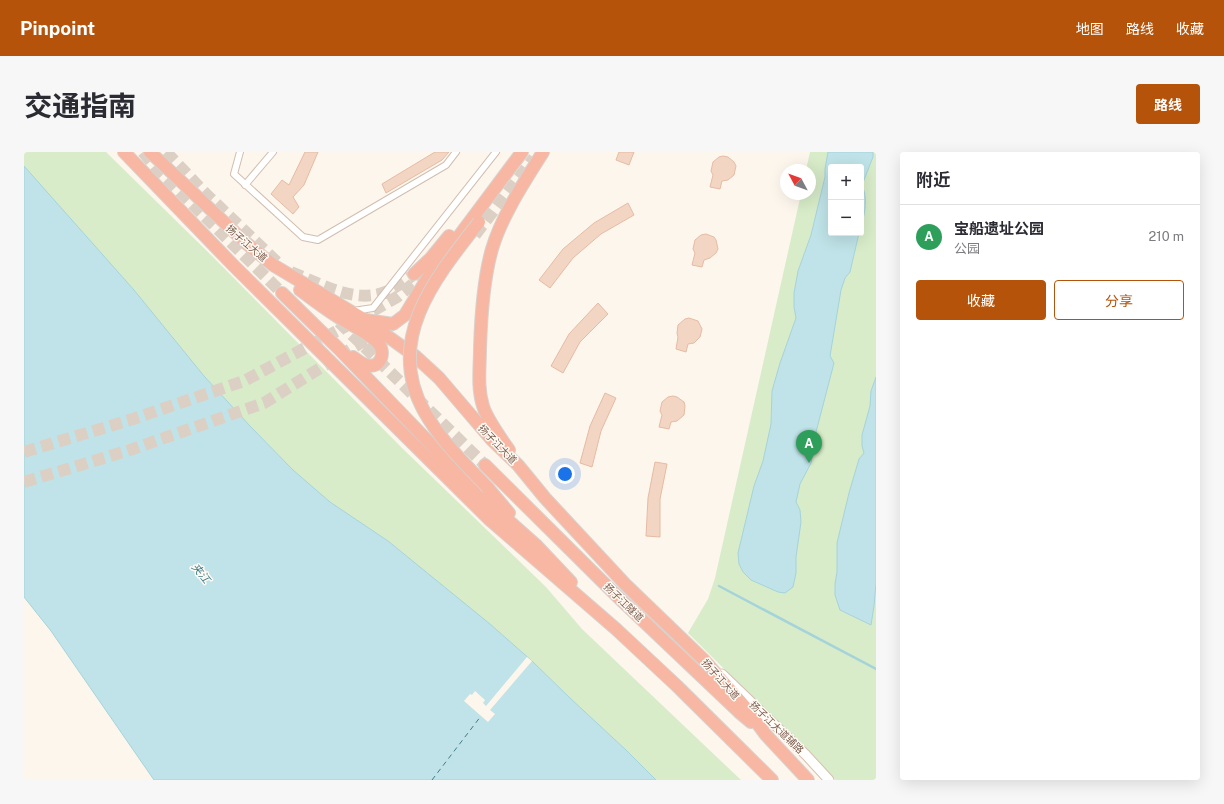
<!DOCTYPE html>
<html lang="zh">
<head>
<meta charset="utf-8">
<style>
  :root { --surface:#fff; --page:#f7f7f7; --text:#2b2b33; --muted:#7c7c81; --line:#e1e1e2; --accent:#b45309 }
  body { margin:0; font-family:"Public Sans","Noto Sans SC",sans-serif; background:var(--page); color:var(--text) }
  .controls { position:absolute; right:12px; top:12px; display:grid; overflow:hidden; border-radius:4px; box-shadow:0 4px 16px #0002 }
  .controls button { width:36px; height:36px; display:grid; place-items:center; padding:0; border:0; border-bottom:1px solid var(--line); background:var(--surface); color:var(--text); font:20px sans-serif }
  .compass { position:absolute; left:756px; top:12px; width:36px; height:36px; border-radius:50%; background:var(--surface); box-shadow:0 4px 16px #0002; rotate:311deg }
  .you { position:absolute; left:541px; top:322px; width:14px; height:14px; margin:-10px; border:3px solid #fff; border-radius:50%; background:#1a73e8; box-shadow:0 0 0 6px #1a73e833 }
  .badge { display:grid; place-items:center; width:26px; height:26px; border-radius:50%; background:var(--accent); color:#fff; font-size:13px; font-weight:700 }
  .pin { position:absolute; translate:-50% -33px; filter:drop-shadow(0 1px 2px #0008) }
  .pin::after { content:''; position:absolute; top:21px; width:14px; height:12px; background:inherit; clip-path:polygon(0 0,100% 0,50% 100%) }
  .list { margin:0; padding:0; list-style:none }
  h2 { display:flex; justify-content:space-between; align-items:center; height:52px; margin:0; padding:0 16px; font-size:17px }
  h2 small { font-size:13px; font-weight:400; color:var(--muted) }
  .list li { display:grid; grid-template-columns:26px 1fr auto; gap:12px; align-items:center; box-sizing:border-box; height:64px; padding:0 16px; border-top:1px solid var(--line) }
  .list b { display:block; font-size:15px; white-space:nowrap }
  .list p { margin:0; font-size:13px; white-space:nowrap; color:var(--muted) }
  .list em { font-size:13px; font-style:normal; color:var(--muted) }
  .actions { display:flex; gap:8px; padding:12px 16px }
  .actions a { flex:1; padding:9px 0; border:1px solid var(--accent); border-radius:4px; text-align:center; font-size:14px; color:var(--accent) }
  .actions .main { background:var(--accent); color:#fff }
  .map { position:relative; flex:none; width:852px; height:628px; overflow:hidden; border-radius:4px }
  header { display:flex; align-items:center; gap:24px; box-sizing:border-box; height:56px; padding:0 20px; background:var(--accent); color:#fff }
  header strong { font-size:19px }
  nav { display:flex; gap:22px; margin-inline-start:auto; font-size:14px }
  .intro { display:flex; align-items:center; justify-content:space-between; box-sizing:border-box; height:96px; padding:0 24px }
  h1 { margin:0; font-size:28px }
  .button { padding:10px 18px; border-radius:4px; background:var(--accent); color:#fff; font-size:14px; font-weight:700 }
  main { display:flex; gap:24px; padding:0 24px }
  aside { flex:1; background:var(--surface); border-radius:4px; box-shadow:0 4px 16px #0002 }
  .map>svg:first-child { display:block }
  .green { fill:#d8ecc9; fill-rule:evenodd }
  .water { fill:#bfe3e8; stroke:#a5d3da }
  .pier { fill:#fdf6ec }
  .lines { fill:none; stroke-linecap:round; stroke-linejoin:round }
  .stream { stroke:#a5d3da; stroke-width:2.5 }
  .ferry { stroke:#437c86; stroke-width:1; stroke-dasharray:5 4; stroke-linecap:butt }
  .building { fill:#f3d5c3; stroke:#e6bba3 }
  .highway-tunnel { stroke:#dcd0c4; stroke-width:12; stroke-dasharray:12 6; stroke-linecap:butt }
  .street-casing { stroke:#d1beb0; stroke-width:8 }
  .secondary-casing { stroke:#d6c0b0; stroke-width:11 }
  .highway-casing { stroke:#dad1cd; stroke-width:14 }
  .street { stroke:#fff; stroke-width:6 }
  .secondary { stroke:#fff; stroke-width:9 }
  .highway { stroke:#f7b7a3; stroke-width:12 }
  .highway-bridge-casing { stroke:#dad1cd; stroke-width:14; stroke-linecap:butt }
  .highway-bridge { stroke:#f7b7a3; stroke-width:12 }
  .labels { text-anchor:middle; stroke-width:3; stroke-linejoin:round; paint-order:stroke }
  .street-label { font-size:10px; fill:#7a5c4d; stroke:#fffaf3 }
  .water-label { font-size:11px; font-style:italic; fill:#437c86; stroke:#fffaf3 }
</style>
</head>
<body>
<header>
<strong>Pinpoint</strong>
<nav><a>地图</a><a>路线</a><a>收藏</a></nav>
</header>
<div class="intro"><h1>交通指南</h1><a class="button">路线</a></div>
<main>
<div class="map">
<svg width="852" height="628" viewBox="0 0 852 628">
  <rect width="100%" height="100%" fill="#fdf6ec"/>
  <path class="green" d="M0,0H82L189,105L378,296L522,435L558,477L717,628H632L602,598L546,546L508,509L466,472L364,389L306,350L269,318L226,274L180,224L110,138L9,25L0,14Z
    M786,0H852V628H812L664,481L684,447L691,426L777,42H786V18H782ZM807,15H837V81H807Z"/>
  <path class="water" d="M804,0H849V5L838,33C844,47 841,60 837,75V15H807V81H835L826,120L821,126L817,138L806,204L810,211L792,280L787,311L776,332L772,350L776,358L777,370L772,405V421L769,435L761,441L754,440L727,428L719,420L715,412L714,401L730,334L739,309L747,272L748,239L756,211L772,166L770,155V141L774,119L787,83L801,25V17Z
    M0,14L110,138L180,224L226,274L269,318L306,350L364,389L466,472L508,509L546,546L602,598L632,628H130L27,479L0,445Z
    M852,225V431L850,454L847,473L816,458L811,443V432L813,420V391L825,341L835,307L840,301L838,294V283L846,254L847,239Z"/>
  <path class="pier" d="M503,505L508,509L466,558L471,562L464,570L440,549L446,542L448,543L451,539L461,548L459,551L462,554Z"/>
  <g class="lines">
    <path class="stream" d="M695,434L852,517"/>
    <path class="ferry" d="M408,628L457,564"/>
  </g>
  <path class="building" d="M281,0H294L280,33L269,45L275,55L269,62L247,42L258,28L265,33Z
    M411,0H425L418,8L362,41L358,32Z
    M595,0H610L605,13L592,8Z
    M699,4L704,5L710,10L712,14L710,23L704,28L698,29L696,37L686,35L689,23L687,19L689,10L695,5Z
    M604,51L610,63L577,82L549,106L526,136L515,128L539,97L570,71Z
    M682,82L690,85L692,88L694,97L692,101L686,106L680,108L678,115L668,113L671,101L669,97L671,88L677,83Z
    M574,151L584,162L556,190L539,221L527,214L545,182Z
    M665,166L674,169L678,177L676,185L670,191L664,192L662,200L652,197L654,185L653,181L654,173L661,167Z
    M581,241L592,246L577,279L568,315L556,311L566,274Z
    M649,244L653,245L660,250L661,254L660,263L653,269L647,270L645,277L635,275L638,263L636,259L638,250L644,245Z
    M631,310L643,312L636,347V385L622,384L624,346Z"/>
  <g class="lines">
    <path class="highway-tunnel" d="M119,0L133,17L258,141
      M142,0L181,41L256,113
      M451,83L510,6
      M267,120C297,132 332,153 364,139C373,135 380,129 388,124
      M315,170L461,313
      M0,300L109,267L220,229L335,167L373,145L395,127L409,114
      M0,330L103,299L240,251L346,185L354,179"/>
    <g class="street-casing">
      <path id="street" d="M216,0L210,22L279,85L294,88L422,13L432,0
        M221,33L249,0
        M329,159L349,156L472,0"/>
    </g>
    <g class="secondary-casing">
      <path id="secondary" d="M698,522L782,603L805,628"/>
    </g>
    <g class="highway-casing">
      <path id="highway" d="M100,0L209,113L466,368L592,477L653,534L748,628
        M126,0L222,91L249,113L341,168L391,204L415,226L468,288L494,313L521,346L601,432L680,508L722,556L742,583L784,628
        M390,122L407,106L425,84
        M276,138C288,147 301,157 314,165C327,173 342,179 353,190C363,199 357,218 342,213C338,212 333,208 329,205
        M258,141L314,196L458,345L513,394L547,430
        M342,168L369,172L381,163L403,127L498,0
        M485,298C478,288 462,265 459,254C453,235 456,216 456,196C457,164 459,128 468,97C478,63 501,29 519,0
        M461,313L594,445L715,560L727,570
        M464,336L485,361"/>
    </g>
    <use href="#street" class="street"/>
    <use href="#secondary" class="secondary"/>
    <use href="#highway" class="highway"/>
    <g class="highway-bridge-casing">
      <path id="highway-bridge" d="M455,70C412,125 360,187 400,259C416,288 441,312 464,336"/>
    </g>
    <use href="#highway-bridge" class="highway-bridge"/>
  </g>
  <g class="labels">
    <g class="street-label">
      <text transform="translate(223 91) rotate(41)" y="4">扬子江大道</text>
      <text transform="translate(474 292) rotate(46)" y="4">扬子江大道</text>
      <text transform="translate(600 450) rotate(44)" y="4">扬子江隧道</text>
      <text transform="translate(697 527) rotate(48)" y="4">扬子江大道</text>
      <text transform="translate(753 575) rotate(44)" y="4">扬子江大道辅路</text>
    </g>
    <g class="water-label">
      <text transform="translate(177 421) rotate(51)" y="4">夹江</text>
    </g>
  </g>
</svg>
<div class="controls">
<button>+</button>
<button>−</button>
</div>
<svg class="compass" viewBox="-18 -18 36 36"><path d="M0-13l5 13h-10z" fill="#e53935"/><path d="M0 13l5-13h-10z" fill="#7c7c81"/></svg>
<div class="you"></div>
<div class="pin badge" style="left:785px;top:311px;background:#2e9e5b">A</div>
</div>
<aside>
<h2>附近<small></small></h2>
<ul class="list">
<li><span class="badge" style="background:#2e9e5b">A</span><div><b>宝船遗址公园</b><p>公园</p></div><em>210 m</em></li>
</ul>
<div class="actions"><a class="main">收藏</a><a>分享</a></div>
</aside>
</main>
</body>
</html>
